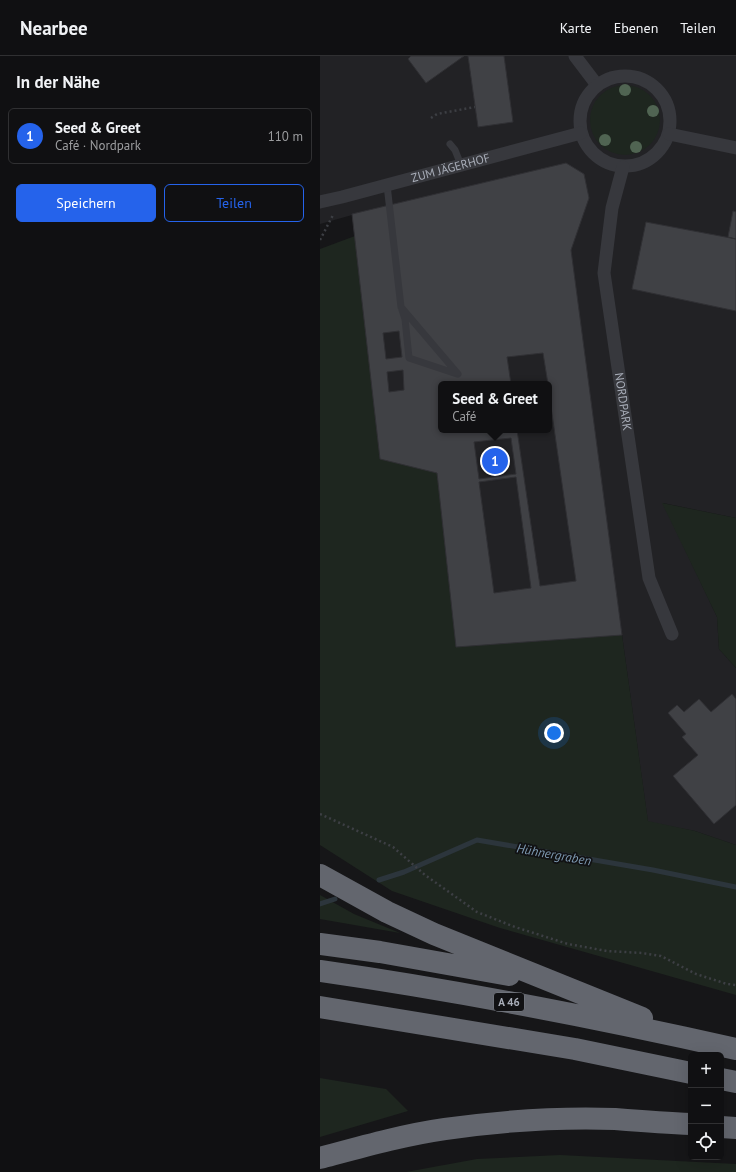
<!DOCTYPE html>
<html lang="de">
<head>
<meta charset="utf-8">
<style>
  :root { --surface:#101012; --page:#1e1e20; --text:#f1f3f6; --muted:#9c9d9f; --line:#303032; --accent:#2563eb }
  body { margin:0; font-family:"PT Sans",sans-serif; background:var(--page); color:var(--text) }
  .controls { position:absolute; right:12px; bottom:12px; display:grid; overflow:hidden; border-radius:6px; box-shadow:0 4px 16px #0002 }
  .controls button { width:36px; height:36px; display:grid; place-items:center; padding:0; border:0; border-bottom:1px solid var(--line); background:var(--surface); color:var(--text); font:20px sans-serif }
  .you { position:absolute; left:234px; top:677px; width:14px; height:14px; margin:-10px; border:3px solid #fff; border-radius:50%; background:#1a73e8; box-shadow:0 0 0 6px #1a73e833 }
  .badge { display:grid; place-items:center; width:26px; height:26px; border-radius:50%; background:var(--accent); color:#fff; font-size:13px; font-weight:700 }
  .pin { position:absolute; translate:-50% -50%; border:2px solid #fff; box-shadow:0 1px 4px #0006 }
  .popup { position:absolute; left:118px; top:325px; width:114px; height:52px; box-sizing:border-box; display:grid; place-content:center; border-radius:6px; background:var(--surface); filter:drop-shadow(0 1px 3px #0005); font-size:13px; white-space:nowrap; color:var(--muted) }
  .popup b { font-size:15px; color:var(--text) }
  .popup::after { content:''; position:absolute; left:50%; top:100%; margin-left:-8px; border:8px solid transparent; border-top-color:var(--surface) }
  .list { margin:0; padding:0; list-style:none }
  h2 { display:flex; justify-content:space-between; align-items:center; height:52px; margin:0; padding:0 16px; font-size:17px }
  h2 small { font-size:13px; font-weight:400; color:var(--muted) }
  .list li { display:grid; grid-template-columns:26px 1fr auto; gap:12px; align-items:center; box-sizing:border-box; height:56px; margin:0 8px 8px; padding:0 8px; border:1px solid var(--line); border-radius:6px }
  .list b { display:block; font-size:15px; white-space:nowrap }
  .list p { margin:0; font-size:13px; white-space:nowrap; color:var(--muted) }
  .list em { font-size:13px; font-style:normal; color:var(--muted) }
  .actions { display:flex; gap:8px; padding:12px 16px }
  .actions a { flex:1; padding:9px 0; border:1px solid var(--accent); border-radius:6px; text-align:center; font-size:14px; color:var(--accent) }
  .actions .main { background:var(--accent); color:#fff }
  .icon { flex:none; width:22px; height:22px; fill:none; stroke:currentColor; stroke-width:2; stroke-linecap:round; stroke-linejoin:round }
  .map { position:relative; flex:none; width:416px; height:1116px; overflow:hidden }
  header { display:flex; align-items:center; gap:24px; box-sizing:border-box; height:56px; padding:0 20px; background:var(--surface); border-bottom:1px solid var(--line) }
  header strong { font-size:19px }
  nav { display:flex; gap:22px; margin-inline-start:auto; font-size:14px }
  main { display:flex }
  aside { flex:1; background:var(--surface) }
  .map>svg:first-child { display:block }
  .built { fill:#222225; fill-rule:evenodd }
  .green { fill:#1e261f }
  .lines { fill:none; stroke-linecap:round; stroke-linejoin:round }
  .stream { stroke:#2c353c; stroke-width:5 }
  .building { fill:#404145; stroke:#303034; fill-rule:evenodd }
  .path { stroke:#3d3f44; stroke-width:2.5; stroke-dasharray:2 3; stroke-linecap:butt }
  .service { stroke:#37383d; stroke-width:7 }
  .minor { stroke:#37383d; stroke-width:13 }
  .motorway { stroke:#63666e; stroke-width:22 }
  .tree { fill:#506452 }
  .labels { text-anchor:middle; stroke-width:3.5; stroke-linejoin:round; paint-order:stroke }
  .shield { fill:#111113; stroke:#7b7e86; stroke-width:1 }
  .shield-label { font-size:11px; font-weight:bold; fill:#a8adb8 }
  .street-label { font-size:12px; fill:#a8adb8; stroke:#111113 }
  .water-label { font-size:13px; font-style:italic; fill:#7f9bb3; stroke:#111113 }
</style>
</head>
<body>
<header>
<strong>Nearbee</strong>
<nav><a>Karte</a><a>Ebenen</a><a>Teilen</a></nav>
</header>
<main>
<aside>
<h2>In der Nähe<small></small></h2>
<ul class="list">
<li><span class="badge">1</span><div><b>Seed &amp; Greet</b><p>Café · Nordpark</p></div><em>110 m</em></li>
</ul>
<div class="actions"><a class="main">Speichern</a><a>Teilen</a></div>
</aside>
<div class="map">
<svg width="416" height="1116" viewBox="0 0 416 1116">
  <rect width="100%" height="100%" fill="#161618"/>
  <path class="built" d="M0,0H416V462L343,447L397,561L399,593L416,612V789L375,775L328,766L302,579L136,591L117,418L60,403L32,159L0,168ZM121,328H229V374H121Z"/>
  <path class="green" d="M270 64a35 35 0 1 1 70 0a35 35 0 1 1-70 0Z
    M35,180L60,403L117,417L136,591L302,579L328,765L375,775L416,789V939L180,872L72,835L0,789V193Z
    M342,447L416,462V612L399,593L397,561Z
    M0,839L34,858L80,877L0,863Z
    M0,1022L66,1033L88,1055L0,1081Z
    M240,1099L416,1108V1116H86L157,1103Z"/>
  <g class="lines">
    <path class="stream" d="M59,824L84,816L157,784L333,814L416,831
      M0,848L15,843"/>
  </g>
  <path class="building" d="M91,0H144L106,27L88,3Z
    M148,0H184L193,66L158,71Z
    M246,107L264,118L269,142L251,194L302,579L136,591L117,417L60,403L32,158ZM121,328H229V374H121Z
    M413,155L416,156V183L408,181Z
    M326,166L416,183V255L312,233Z
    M79,275L82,301L66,303L63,277Z
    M223,297L228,328H191L187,301Z
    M83,314L84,334L69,336L67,316Z
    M229,337L256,525L220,530L197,374H229Z
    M191,382L196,418L159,423L154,386Z
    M196,421L211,532L174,537L159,426Z
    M412,638L416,643V749L394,768L353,720L378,699L362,681L366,678L348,657L357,649L364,656L379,643L391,656Z"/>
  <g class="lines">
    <path class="path" d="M111,62L117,58L155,51
      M0,184L13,159
      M0,758L73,791L105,819L157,856L195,871L248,888L287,895L322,897L341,900L376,918L407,928L416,929"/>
    <path class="service" d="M130,88L135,94L141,109
      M67,129L81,251L138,318
      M82,254L85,263L89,302L137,318"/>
    <g class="minor">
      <path d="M255,0L277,29"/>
      <circle cx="305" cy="65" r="45"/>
      <path d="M349,78L416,92"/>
      <path id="s1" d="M303,111L292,152L284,217L329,522L352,578"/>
      <path id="s2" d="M0,146L22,141L261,77"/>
    </g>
    <path class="motorway" d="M0,819L67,856L114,878L322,962
      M0,888L60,896L189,919
      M0,915C140,935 278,962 416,993
      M0,951L255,993L371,1017
      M401,1023L416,1026
      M401,1071L416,1072
      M0,1102C41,1091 83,1079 125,1073C181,1065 238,1061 295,1063C320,1065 346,1067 371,1068"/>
  </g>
  <g class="tree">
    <circle cx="305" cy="34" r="6"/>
    <circle cx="333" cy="55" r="6"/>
    <circle cx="285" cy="84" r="6"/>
    <circle cx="316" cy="91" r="6"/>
  </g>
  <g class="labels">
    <rect class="shield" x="174" y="937" width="30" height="18" rx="3"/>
    <g class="shield-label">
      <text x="189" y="950">A 46</text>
    </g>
    <g class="street-label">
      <text dy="4" stroke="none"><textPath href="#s2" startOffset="135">ZUM JÄGERHOF</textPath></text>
      <text dy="4" stroke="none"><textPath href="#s1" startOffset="238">NORDPARK</textPath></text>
    </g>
    <g class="water-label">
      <text transform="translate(234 798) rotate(10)" y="5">Hühnergraben</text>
    </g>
  </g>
</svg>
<div class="controls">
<button>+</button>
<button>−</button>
<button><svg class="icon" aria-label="locate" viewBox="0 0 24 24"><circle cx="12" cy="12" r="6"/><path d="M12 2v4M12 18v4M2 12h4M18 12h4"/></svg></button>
</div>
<div class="you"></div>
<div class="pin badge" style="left:175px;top:405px">1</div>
<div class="popup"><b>Seed &amp; Greet</b>Café</div>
</div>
</main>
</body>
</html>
